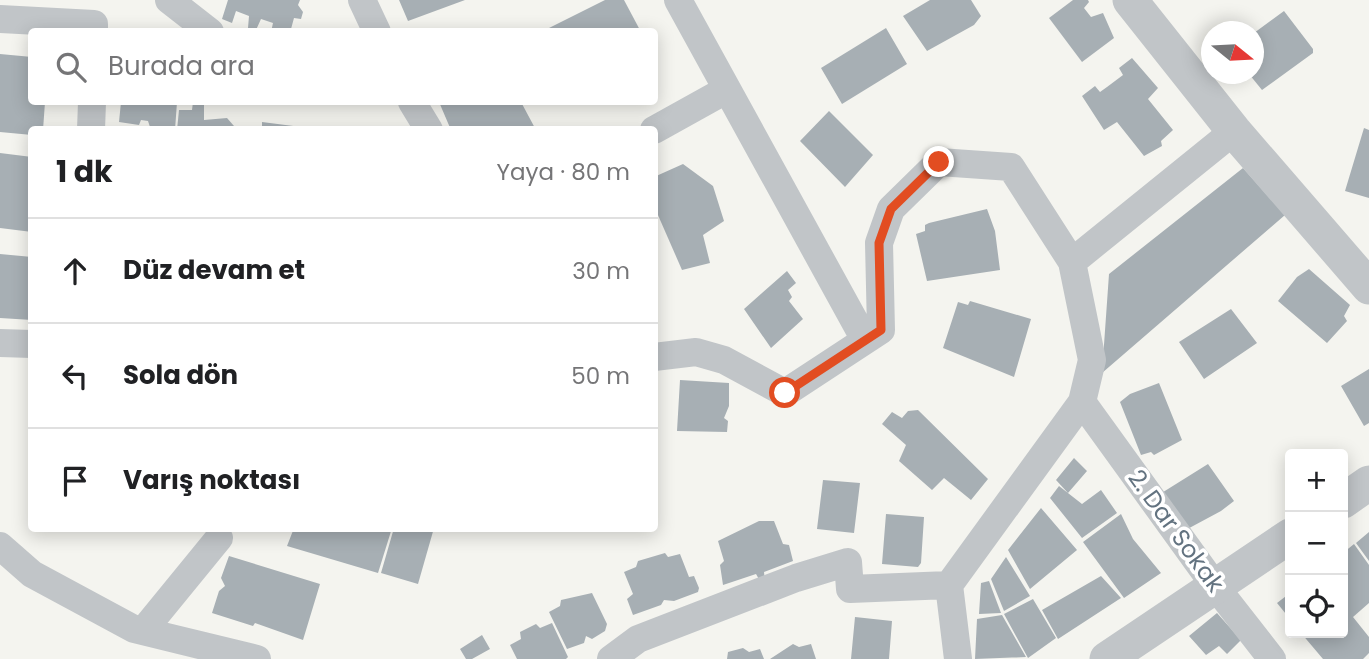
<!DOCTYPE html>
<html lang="tr">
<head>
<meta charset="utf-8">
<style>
  :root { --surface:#fff; --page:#f6f6f6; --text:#202124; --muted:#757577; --line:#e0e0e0 }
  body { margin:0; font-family:Poppins,sans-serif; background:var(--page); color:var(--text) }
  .controls { position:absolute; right:21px; bottom:21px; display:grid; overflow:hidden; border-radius:7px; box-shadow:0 4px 18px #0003 }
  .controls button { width:63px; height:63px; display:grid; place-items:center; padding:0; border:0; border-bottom:2px solid var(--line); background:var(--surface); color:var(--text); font:35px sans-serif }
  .compass { position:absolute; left:1201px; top:21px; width:63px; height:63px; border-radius:50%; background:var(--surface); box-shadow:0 4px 18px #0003; rotate:108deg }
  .stop { position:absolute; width:21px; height:21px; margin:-16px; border:5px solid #e24d21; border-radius:50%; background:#fff }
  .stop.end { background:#e24d21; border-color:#fff; box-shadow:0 2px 7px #0008 }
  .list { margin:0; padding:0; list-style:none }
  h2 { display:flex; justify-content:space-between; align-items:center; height:91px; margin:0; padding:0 28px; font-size:30px }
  h2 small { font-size:23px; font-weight:400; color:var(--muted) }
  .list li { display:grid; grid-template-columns:46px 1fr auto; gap:21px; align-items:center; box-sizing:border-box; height:105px; padding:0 28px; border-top:2px solid var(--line) }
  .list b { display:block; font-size:26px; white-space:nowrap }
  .list em { font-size:23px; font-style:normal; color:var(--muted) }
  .icon { flex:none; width:38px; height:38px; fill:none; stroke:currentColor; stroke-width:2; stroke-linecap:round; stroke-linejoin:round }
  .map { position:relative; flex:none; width:1369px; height:659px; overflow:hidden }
  .search { position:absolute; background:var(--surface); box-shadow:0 4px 18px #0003; left:28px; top:28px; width:630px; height:77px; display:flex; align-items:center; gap:18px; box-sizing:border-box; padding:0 24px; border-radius:7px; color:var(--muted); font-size:26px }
  .panel { position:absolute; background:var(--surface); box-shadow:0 4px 18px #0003; left:28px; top:126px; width:630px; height:406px; border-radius:7px }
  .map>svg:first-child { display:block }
  .building { fill:#a7afb4 }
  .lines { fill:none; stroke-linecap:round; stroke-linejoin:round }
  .minor { stroke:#c1c5c8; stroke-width:28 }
  .tertiary { stroke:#c1c5c8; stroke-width:35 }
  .route { stroke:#e24d21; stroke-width:9 }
  .labels { text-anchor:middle; stroke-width:7; stroke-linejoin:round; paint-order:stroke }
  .street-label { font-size:24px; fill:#637380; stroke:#fff }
</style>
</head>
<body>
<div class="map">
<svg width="1369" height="659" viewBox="0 0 1369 659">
  <rect width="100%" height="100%" fill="#f4f4ef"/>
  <path class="building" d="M228,0H300L298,5L303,12L301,19L294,18L291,29L295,32H271L273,23L261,19L256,30L248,28L249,16L236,11L232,23L222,19Z
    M399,0H465L408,21Z
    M605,0H624L641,32H541Z
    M930,0H971L981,16L974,25L927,51L903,16Z
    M1073,0H1088L1089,2L1084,8L1091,17L1103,13L1114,38L1082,62L1049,18Z
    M1284,11L1313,49V53L1262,90L1249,74H1254V33Z
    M886,28L907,64L842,104L821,68Z
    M0,54L32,57V102H45L43,130H32V135L0,132Z
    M1132,58L1158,88L1148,99L1173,130L1161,141L1162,146L1144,156L1117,122L1104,130L1082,96L1095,86L1100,92L1107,87L1123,75L1119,68Z
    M121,102H177L175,130H151L148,121L141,120L139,125L119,122Z
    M193,102H204V120L227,118L234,126V130H177L179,110H192Z
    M439,102H521L536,130H451Z
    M829,111L873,155L845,187L800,141Z
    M262,122L309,128V130H262Z
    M1364,128L1369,130V198L1345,191Z
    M0,153L32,157V232L0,228Z
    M683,164L713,186L724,221L703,235L710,263L682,270L654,206V177Z
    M1243,168L1285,215L1102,373L1109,274Z
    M987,209L995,231L1000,270L927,281L916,234L925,231V225L929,223Z
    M0,254L32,257V320L0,318Z
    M1309,269L1350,305L1344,316L1347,321L1327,343L1278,301L1297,277Z
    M787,271L796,283L788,290L792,297L789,301L803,319L771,348L744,309Z
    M970,301L1031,319L1014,377L943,348L958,302L968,305Z
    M1231,309L1257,343L1204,379L1179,342Z
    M1369,369V423L1364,426L1341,386Z
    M680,380L729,383V406L724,418L728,421L727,432L677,431Z
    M1159,383L1182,440L1154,455L1151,452L1141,455L1120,402L1130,394Z
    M918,410L988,479L971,500L944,478L932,490L899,461L906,445L882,424L892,412L902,418L908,411Z
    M1074,458L1087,471L1068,493L1056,480Z
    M1208,464L1234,501L1221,511L1180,533L1160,494Z
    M823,480L860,483L854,533L817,529Z
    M1059,486L1082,504L1101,490L1117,513L1082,538L1050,498Z
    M1041,508L1077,550L1030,589L1008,550Z
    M886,514L924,517L921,563L918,567L882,564Z
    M1121,514L1133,539L1161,573L1124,598L1083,542Z
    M759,521H774L783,544L789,545L793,561L764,572L765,581H760L756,574L723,585L720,565L724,561L718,541Z
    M294,528H392L378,573L287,546Z
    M394,528H434L418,584L381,573Z
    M1369,532V561L1356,543Z
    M1354,544L1369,565V603L1353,617L1369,637V653L1363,659H1323L1301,633H1343V553Z
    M665,553L668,557L680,554L689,577L694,576L699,588L698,592L674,601L664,600L661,605L633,615L627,599L633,594L624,572L636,567L638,561Z
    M229,556L320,584L303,640L255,623L253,626L212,613L219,591L225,586L221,578Z
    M1006,557L1030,596L1004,611L991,579Z
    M1101,576L1121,598L1058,639L1042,610Z
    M989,581L1001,613L979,614L981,583Z
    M592,593L607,624L605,631L592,639L586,636L584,643L567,649L549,612L560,606L561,600Z
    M1290,593V619L1277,603Z
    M1033,599L1056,638L1028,658L1004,614Z
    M1217,613L1241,640L1227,654L1219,646L1206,655L1189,636Z
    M1002,615L1026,657L975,659L977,619Z
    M855,617L892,621L889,659H851Z
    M552,623L568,657L566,659H517L510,645L521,639L520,632L536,624L540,628Z
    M482,635L490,649L472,659H466L460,649Z
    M793,644L799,647L811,644L816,659H770Z
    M743,648L749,652L760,649L764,659H727L728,652Z"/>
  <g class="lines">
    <path class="minor" d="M169,0L210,32
      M362,0L377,32
      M678,0L865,340
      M0,19L94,24V32
      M412,102L429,130
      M91,130L92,102
      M654,130L726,90
      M1072,262L1234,131
      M0,343L32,344
      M654,357L696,352L724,360L785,393L881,330L879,243L891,209L939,162L1011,167L1072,262L1092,360L1082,402L949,585L958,659
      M1082,402L1215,586L1272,659
      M0,546L32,574L134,629L257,659
      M143,631L219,538
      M611,659L638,639L796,578L848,562L850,589L949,585"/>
    <path class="tertiary" d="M1130,0L1234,131L1369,287
      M1343,501L1369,483
      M1107,659L1290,536"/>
  </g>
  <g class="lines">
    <path class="route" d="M785,393L881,330L879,243L891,209L939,162"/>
  </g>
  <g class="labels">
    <g class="street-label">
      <text transform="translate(1176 531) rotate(54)" y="8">2. Dar Sokak</text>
    </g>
  </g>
</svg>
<div class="controls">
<button>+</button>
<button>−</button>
<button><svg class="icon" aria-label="locate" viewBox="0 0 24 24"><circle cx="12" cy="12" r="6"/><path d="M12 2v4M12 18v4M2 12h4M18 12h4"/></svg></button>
</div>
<svg class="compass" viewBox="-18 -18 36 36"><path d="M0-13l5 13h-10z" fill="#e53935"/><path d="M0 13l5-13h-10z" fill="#757577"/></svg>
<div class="stop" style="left:785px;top:393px"></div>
<div class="stop end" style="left:939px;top:162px"></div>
<div class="search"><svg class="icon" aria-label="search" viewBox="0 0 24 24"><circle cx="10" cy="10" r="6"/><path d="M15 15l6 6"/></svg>Burada ara</div>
<section class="panel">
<h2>1 dk<small>Yaya · 80 m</small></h2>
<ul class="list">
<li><svg class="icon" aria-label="ahead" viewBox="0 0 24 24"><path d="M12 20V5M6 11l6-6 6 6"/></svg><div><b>Düz devam et</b></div><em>30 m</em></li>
<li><svg class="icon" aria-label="left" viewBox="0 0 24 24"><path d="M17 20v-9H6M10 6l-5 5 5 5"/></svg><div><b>Sola dön</b></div><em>50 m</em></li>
<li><svg class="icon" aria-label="arrive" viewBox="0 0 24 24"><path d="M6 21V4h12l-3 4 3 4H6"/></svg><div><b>Varış noktası</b></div></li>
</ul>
</section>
</div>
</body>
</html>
